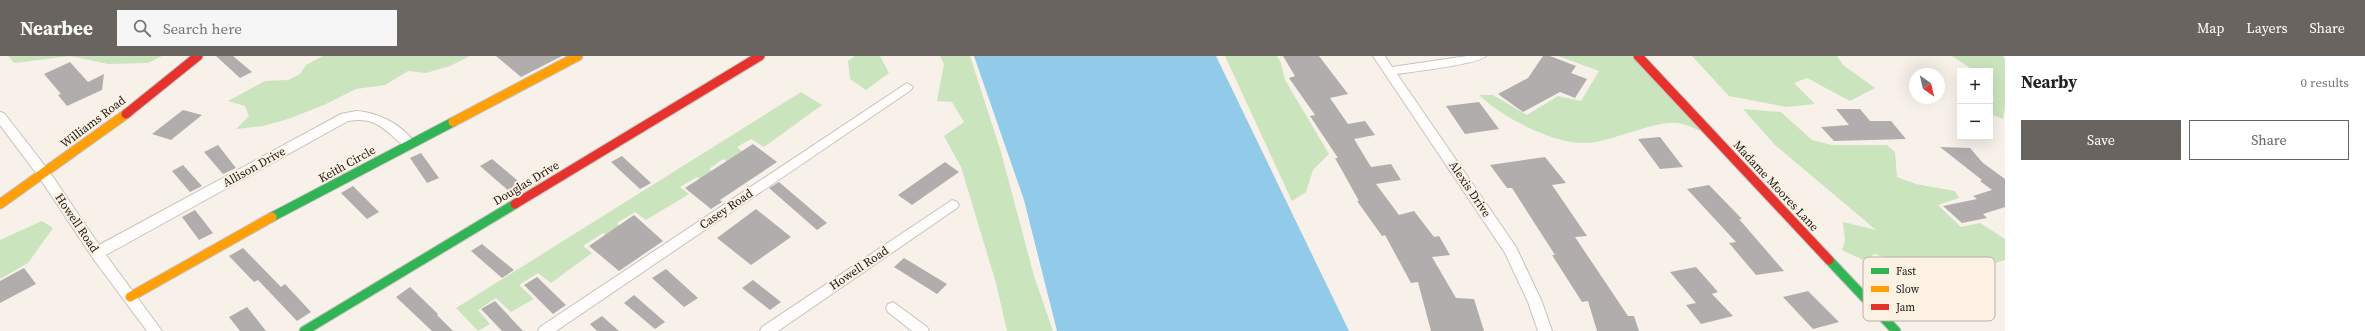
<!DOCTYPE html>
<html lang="en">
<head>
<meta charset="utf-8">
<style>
  :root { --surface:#fff; --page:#f6f6f6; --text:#222; --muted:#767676; --line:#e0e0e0; --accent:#69645f }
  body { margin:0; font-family:"Source Serif 4",serif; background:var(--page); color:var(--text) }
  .controls { position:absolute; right:12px; top:12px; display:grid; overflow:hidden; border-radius:0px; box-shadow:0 4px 16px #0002 }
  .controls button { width:36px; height:36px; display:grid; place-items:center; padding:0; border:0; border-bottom:1px solid var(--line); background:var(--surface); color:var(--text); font:20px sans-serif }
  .compass { position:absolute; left:1909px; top:12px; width:36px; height:36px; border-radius:50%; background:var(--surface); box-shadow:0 4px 16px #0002; rotate:146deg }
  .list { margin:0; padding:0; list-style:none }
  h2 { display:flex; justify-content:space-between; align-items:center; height:52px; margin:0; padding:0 16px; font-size:17px }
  h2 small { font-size:13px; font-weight:400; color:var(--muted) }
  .actions { display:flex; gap:8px; padding:12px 16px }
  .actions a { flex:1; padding:9px 0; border:1px solid var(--accent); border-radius:0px; text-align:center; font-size:14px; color:var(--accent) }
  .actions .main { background:var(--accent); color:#fff }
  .icon { flex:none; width:22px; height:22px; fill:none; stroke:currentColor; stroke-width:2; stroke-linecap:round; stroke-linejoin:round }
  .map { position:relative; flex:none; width:2005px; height:275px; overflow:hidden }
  header { display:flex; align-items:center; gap:24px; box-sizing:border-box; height:56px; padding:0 20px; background:var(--accent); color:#fff }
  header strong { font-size:19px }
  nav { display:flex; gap:22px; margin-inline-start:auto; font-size:14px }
  .search { width:280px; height:36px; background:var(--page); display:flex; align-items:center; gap:10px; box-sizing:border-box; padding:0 14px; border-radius:0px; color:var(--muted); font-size:15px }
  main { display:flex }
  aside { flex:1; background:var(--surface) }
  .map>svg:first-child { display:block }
  .green { fill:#cae4bd }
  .water { fill:#92cae9 }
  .building { fill:#b1adad }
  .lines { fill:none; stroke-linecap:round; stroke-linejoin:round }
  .street-casing { stroke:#c7c2bd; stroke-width:2 }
  .fast-casing { stroke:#c7c2bd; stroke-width:11 }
  .slow-casing { stroke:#c7c2bd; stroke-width:11 }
  .jam-casing { stroke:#c7c2bd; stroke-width:11 }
  .street { fill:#fefdfc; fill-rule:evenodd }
  .fast { stroke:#30b455; stroke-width:9 }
  .slow { stroke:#ff9f0a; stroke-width:9 }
  .jam { stroke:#e5322d; stroke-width:9 }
  .labels { text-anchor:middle; stroke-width:4; stroke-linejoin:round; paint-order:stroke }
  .street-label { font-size:12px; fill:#1d1814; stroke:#fdf1e4 }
  .key { fill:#fdf1e4; stroke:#bab0a6; stroke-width:1 }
  .key-label { font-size:11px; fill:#1d1814 }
</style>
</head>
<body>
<header>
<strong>Nearbee</strong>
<div class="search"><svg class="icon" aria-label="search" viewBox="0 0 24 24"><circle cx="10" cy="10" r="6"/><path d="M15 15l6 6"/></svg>Search here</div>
<nav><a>Map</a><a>Layers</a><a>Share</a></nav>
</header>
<main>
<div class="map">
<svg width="2005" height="275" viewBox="0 0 2005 275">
  <rect width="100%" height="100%" fill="#f7f1ea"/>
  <path class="green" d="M8,0H162L148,7L108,8L70,0L14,7Z
    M323,0H470L450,10L426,17L408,15L385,29L356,33L324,49L288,63L263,70L236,73L249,60L245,50L228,45L265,25L288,24L300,18L306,9Z
    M855,0H880L889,17L866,34L850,23L848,5Z
    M940,0H970L1001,96L1034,220L1053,275H1007L996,227L961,111L944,80L964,66L952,46L937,45L944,8Z
    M1225,0H1277L1281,7L1285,24L1329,98L1313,114L1306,136L1292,145Z
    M1558,0H1632L1701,75C1694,72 1685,68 1678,67C1656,64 1613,85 1588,87C1555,89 1503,62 1479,39H1493L1527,59L1558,40L1581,45L1599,15Z
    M1692,0H1837L1843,9L1875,32L1850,45L1807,22L1794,27L1815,48L1786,51L1729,40Z
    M1952,0H2002L2005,3V50L2003,63L1990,58V15H1975Z
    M801,36L822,49L764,91L751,83L737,91L748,101L733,110L723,103L709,113L717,119L705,127L697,121L680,131L689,138L646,164L635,156L617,167L626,176L613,184L603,177L583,190L592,197L551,227L538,217L519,229L534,243L511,256L496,242L478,254L490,268L478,275L456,252Z
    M1743,53L1781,56L1812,84L1832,89H1887L1895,96L1897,121L1916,128L1955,135L1959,142L1938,149L1961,171L1980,167L2005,183V204C1981,212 1951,219 1926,214C1909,211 1892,204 1875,198L1863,204L1842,194L1845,185L1843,166L1876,174L1775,89Z
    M42,165L53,172L28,207L0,223V184Z"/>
  <path class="water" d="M974,0H1216L1349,275H1057L1024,144Z"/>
  <path class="building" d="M216,0H233L252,16L240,22Z
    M496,0H562L521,21Z
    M1283,0H1319L1348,38L1330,42L1348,68L1365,65L1375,79L1354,83L1371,111L1391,108L1401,124L1376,128L1399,159L1414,155L1434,181L1439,180L1450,199L1432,201L1456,242L1474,243L1484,275H1431L1418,226L1411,227L1385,179L1382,180L1357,145H1359L1335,102H1338L1310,60L1315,59L1289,22L1295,20Z
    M1543,0H1550L1576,10L1571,17L1587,23L1575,42L1560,36L1523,56L1498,38L1528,22Z
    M70,6L88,26L104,18L102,34L67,50L58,39L61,38L44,18Z
    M1479,46L1499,73L1465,78L1446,50Z
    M1836,53H1860L1870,65H1891L1906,83L1834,85L1821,71L1849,69Z
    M183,54L202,59L171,84L152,78Z
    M1660,81L1683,111L1660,113L1638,83Z
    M753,88L777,106L720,144L722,146L711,153L685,132Z
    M218,89L236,112L223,118L204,96Z
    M1940,91L1970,92L1983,107L2005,123V151L1983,158L1987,162L1962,167L1943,150L1977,143L1973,140L1992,134L1980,125L1982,124Z
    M421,97L439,122L427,127L410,102Z
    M622,100L651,127L640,133L611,106Z
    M1545,101L1566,127L1552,129L1587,180L1575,181L1628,260H1634L1639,275H1597L1588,245L1582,246L1552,199H1555L1512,132H1507L1490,109Z
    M492,103L523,129L510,136L480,110Z
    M945,106L959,116L912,149L898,139Z
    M183,109L201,129L202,130L190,136L172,115Z
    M779,126L827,167L817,174L769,132Z
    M1709,129L1742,163H1739L1784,215L1756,219L1729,187L1736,186L1687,133Z
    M353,130L379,156L367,163L341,137Z
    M756,153L791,181L751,209L717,182Z
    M195,154L213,177L199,184L182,161Z
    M634,159L663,185L619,215L589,190Z
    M482,188L514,214L502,222L471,195Z
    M243,192L281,231L285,228L311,256L297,265L258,224L254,226L229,200Z
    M904,202L947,228L937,238L894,211Z
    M1696,211L1718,236L1712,238L1733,260L1701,268L1686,249L1696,247L1670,216Z
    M24,212L36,228L0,247V225Z
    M666,213L698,242L684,251L652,222Z
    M537,221L566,249L553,258L524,229Z
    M753,224L781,246L770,254L742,232Z
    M410,231L438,258L437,259L453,275H432L396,241Z
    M1808,235L1839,266L1813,273L1783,241Z
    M634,239L665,266L655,273L624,247Z
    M495,245L523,275H502L481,253Z
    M247,251L266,275H240L229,261Z
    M602,260L619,275H597L590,268Z"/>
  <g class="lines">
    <g class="street-casing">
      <path id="street" d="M1373,0H1385L1392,11L1467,0H1486C1480,8 1411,16 1397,18L1516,191L1542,246L1552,275H1538L1528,246L1505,197Z
        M907,27L913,31L911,34L556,275H538L540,271Z
        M356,55C377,56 404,69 415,88L413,91H405C385,74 376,60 348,65L106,199L162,275H147L92,201L39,121L0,69V56L4,57L49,115L99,189L341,58Z
        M952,144L957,146L959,149L957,152L778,275H760L762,271Z
        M893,246L927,271L929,275H912L888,256L886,252L888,248Z"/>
    </g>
    <g class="fast-casing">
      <path id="fast" d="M272,161L453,66
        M1829,204L1896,275
        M304,275L515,148"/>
    </g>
    <g class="slow-casing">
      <path id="slow" d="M453,66L578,0
        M0,148L126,58
        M130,241L272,161"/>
    </g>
    <g class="jam-casing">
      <path id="jam" d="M1638,0L1829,204
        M126,58L198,0
        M515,148L760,0"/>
    </g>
    <use href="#street" class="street"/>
    <use href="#fast" class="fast"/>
    <use href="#slow" class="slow"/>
    <use href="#jam" class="jam"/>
  </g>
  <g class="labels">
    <g class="street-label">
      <text transform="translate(93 66) rotate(-37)" y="4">Williams Road</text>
      <text transform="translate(347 108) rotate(-29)" y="4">Keith Circle</text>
      <text transform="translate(254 111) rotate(-29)" y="4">Allison Drive</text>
      <text transform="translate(526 127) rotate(-31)" y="4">Douglas Drive</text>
      <text transform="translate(1776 130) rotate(47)" y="4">Madame Moores Lane</text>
      <text transform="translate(1470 133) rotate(56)" y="4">Alexis Drive</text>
      <text transform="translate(726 153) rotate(-34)" y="4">Casey Road</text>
      <text transform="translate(77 167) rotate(56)" y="4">Howell Road</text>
      <text transform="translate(859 212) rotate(-34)" y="4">Howell Road</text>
    </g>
  </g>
  <rect x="1863" y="201" width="132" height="64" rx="6" class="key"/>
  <rect x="1871" y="212" width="18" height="6" fill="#30b455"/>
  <rect x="1871" y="230" width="18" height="6" fill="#ff9f0a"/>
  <rect x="1871" y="248" width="18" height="6" fill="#e5322d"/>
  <g class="key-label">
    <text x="1896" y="219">Fast</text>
    <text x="1896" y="237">Slow</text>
    <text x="1896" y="255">Jam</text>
  </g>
</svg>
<div class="controls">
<button>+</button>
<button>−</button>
</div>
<svg class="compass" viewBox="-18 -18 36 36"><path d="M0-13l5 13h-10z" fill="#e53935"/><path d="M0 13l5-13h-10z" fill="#767676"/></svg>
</div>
<aside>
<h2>Nearby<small>0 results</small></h2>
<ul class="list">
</ul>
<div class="actions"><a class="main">Save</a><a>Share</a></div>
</aside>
</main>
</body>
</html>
